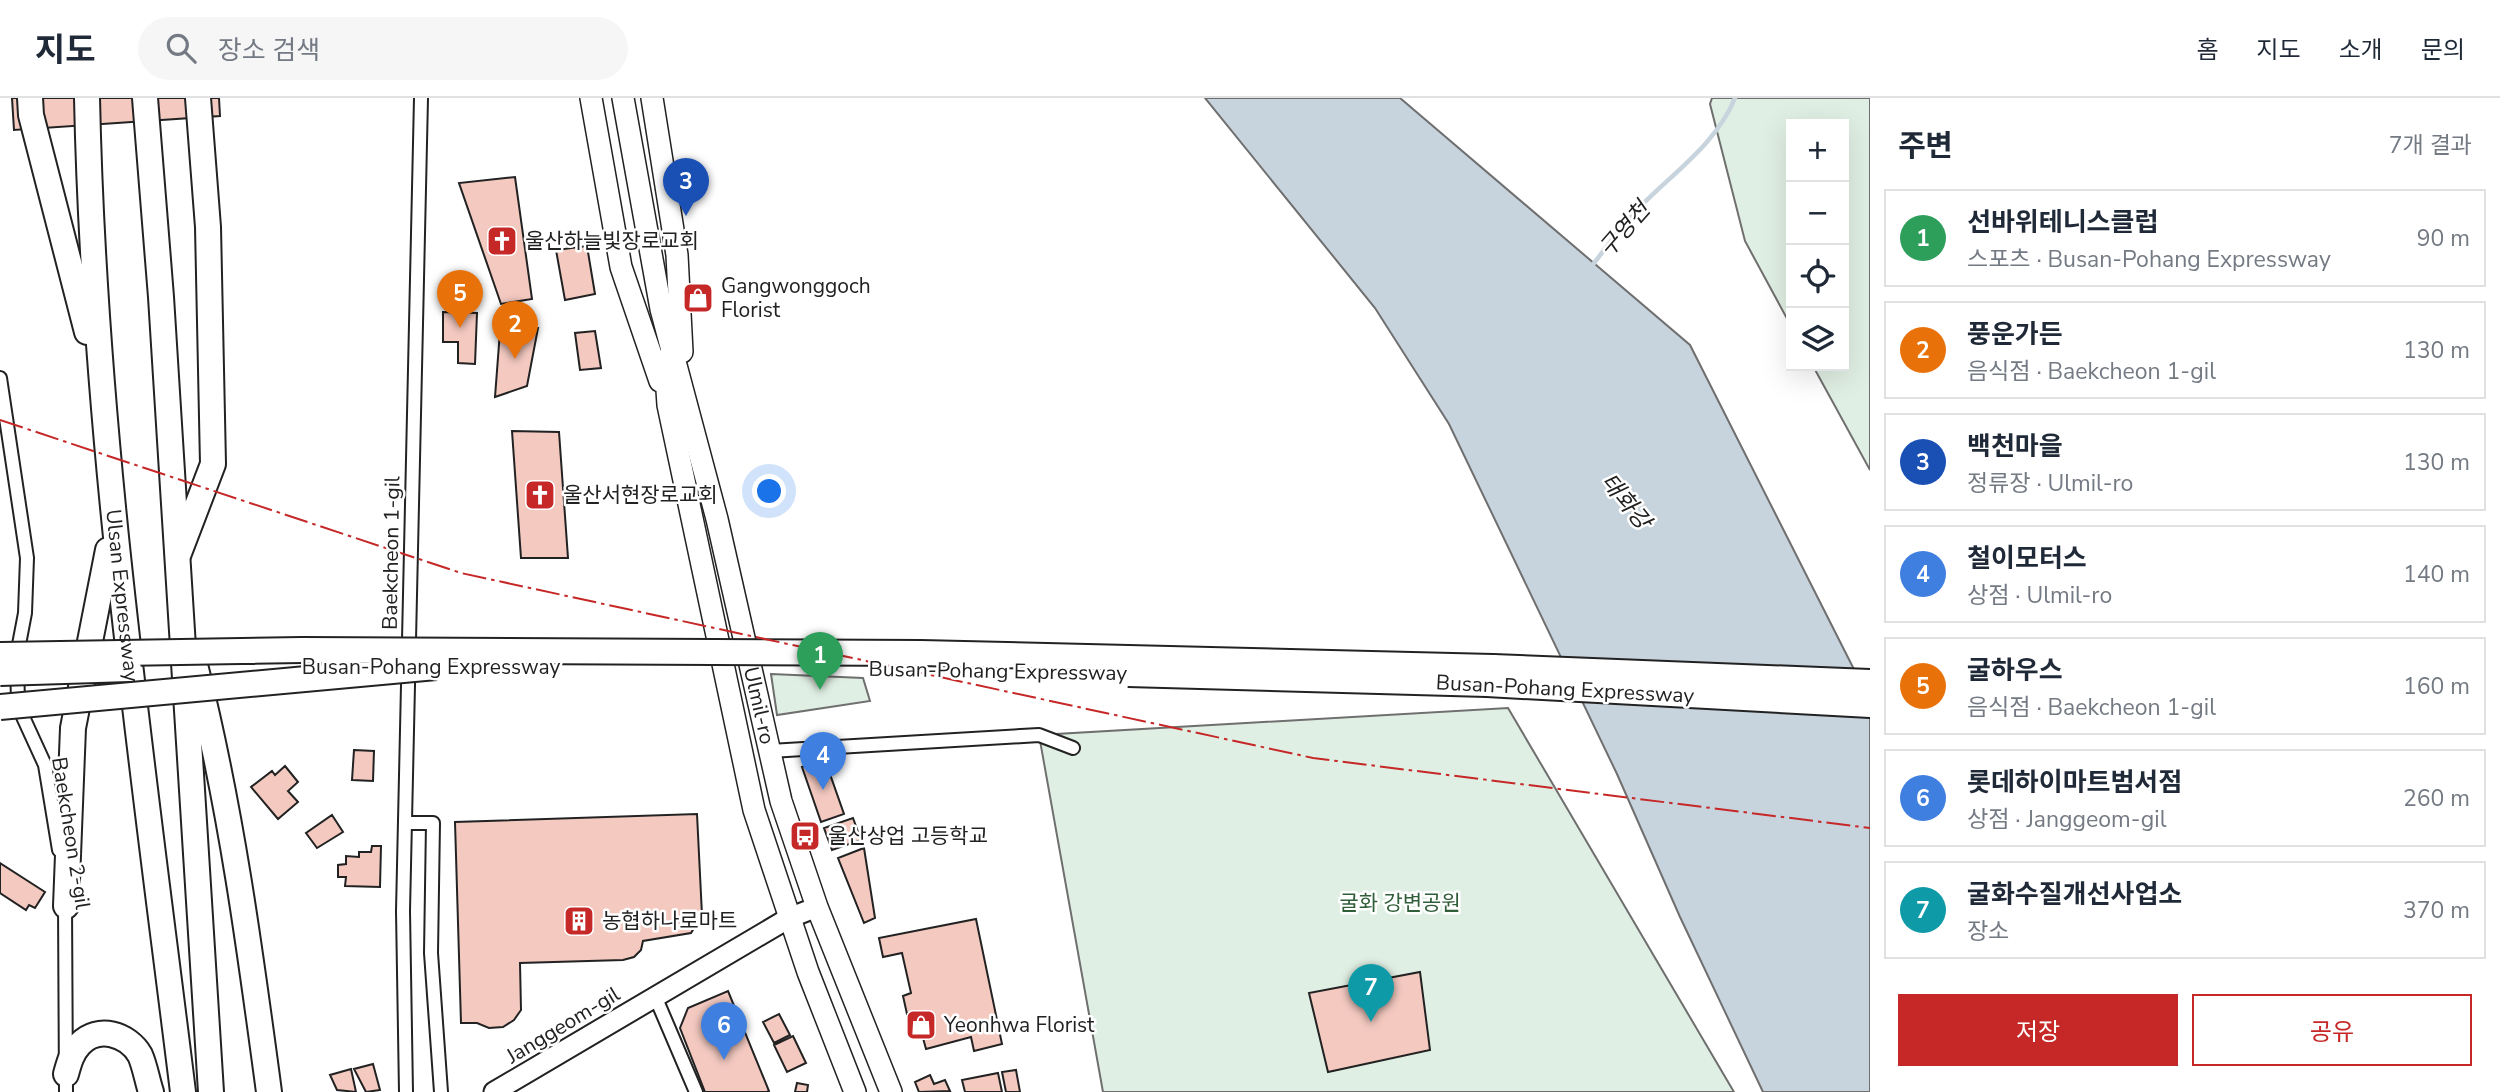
<!DOCTYPE html>
<html lang="ko">
<head>
<meta charset="utf-8">
<style>
  :root { --surface:#fff; --page:#f6f6f7; --text:#1f2937; --muted:#747a83; --line:#e0e1e3; --accent:#c62828 }
  body { margin:0; font-family:"Nunito Sans","Noto Sans KR",sans-serif; background:var(--page); color:var(--text) }
  .controls { position:absolute; right:21px; top:21px; display:grid; overflow:hidden; border-radius:0px; box-shadow:0 7px 28px #0002 }
  .controls button { width:63px; height:63px; display:grid; place-items:center; padding:0; border:0; border-bottom:2px solid var(--line); background:var(--surface); color:var(--text); font:35px sans-serif }
  .you { position:absolute; left:770px; top:394px; width:24px; height:24px; margin:-18px; border:5px solid #fff; border-radius:50%; background:#1a73e8; box-shadow:0 0 0 10px #1a73e833 }
  .badge { display:grid; place-items:center; width:46px; height:46px; border-radius:50%; background:var(--accent); color:#fff; font-size:23px; font-weight:700 }
  .pin { position:absolute; translate:-50% -58px; filter:drop-shadow(0 2px 4px #0008) }
  .pin::after { content:''; position:absolute; top:37px; width:24px; height:21px; background:inherit; clip-path:polygon(0 0,100% 0,50% 100%) }
  .list { margin:0; padding:0; list-style:none }
  h2 { display:flex; justify-content:space-between; align-items:center; height:91px; margin:0; padding:0 28px; font-size:30px }
  h2 small { font-size:23px; font-weight:400; color:var(--muted) }
  .list li { display:grid; grid-template-columns:46px 1fr auto; gap:21px; align-items:center; box-sizing:border-box; height:98px; margin:0 14px 14px; padding:0 14px; border:2px solid var(--line); border-radius:0px }
  .list b { display:block; font-size:26px; white-space:nowrap }
  .list p { margin:0; font-size:23px; white-space:nowrap; color:var(--muted) }
  .list em { font-size:23px; font-style:normal; color:var(--muted) }
  .actions { display:flex; gap:14px; padding:21px 28px }
  .actions a { flex:1; padding:16px 0; border:2px solid var(--accent); border-radius:0px; text-align:center; font-size:24px; color:var(--accent) }
  .actions .main { background:var(--accent); color:#fff }
  .icon { flex:none; width:38px; height:38px; fill:none; stroke:currentColor; stroke-width:2; stroke-linecap:round; stroke-linejoin:round }
  .map { position:relative; flex:none; width:1870px; height:994px; overflow:hidden }
  header { display:flex; align-items:center; gap:42px; box-sizing:border-box; height:98px; padding:0 35px; background:var(--surface); border-bottom:2px solid var(--line) }
  header strong { font-size:33px }
  nav { display:flex; gap:38px; margin-inline-start:auto; font-size:24px }
  .search { width:490px; height:63px; background:var(--page); display:flex; align-items:center; gap:18px; box-sizing:border-box; padding:0 24px; border-radius:38px; color:var(--muted); font-size:26px }
  main { display:flex }
  aside { flex:1; background:var(--surface) }
  .map>svg:first-child { display:block }
  .green { fill:#e0efe3; stroke:#6f6f6f; stroke-width:2 }
  .water { fill:#c7d3dd; stroke:#6f6f6f; stroke-width:2 }
  .lines { fill:none; stroke-linecap:round; stroke-linejoin:round }
  .stream { stroke:#c7d3dd; stroke-width:4.5 }
  .building { fill:#f3c9c0; stroke:#222; stroke-width:2 }
  .minor-casing { stroke:#222; stroke-width:16 }
  .secondary-casing { stroke:#222; stroke-width:23 }
  .primary-casing { stroke:#222; stroke-width:24 }
  .motorway-casing { stroke:#222; stroke-width:28 }
  .minor { stroke:#fff; stroke-width:12 }
  .secondary { stroke:#fff; stroke-width:19 }
  .primary { stroke:#fff; stroke-width:21 }
  .motorway { stroke:#fff; stroke-width:24 }
  .motorway-bridge-casing { stroke:#222; stroke-width:28; stroke-linecap:butt }
  .motorway-bridge { stroke:#fff; stroke-width:24 }
  .power { stroke:#c62828; stroke-width:2; stroke-dasharray:24 5 3.5 5; stroke-linecap:butt }
  .labels { text-anchor:middle; stroke-width:5; stroke-linejoin:round; paint-order:stroke }
  .poi-label { font-size:21px; fill:#222; stroke:#fff; text-anchor:start }
  .street-label { font-size:21px; fill:#222; stroke:#fff }
  .park-label { font-size:21px; fill:#2f5e38; stroke:#fff }
  .water-label { font-size:23px; font-style:italic; fill:#222; stroke:#fff }
</style>
</head>
<body>
<header>
<strong>지도</strong>
<div class="search"><svg class="icon" aria-label="search" viewBox="0 0 24 24"><circle cx="10" cy="10" r="6"/><path d="M15 15l6 6"/></svg>장소 검색</div>
<nav><a>홈</a><a>지도</a><a>소개</a><a>문의</a></nav>
</header>
<main>
<div class="map">
<svg width="1870" height="994" viewBox="0 0 1870 994">
  <rect width="100%" height="100%" fill="#fff"/>
  <path class="green" d="M1712,0H1870V372L1813,268H1844V26H1791V228L1745,143L1710,6Z
    M771,576L863,580L870,603L777,617Z
    M1508,610L1734,994H1103L1039,637Z"/>
  <path class="water" d="M1205,0H1400L1690,247L1870,603V994H1763L1680,819L1617,676L1449,326L1375,210Z"/>
  <g class="lines">
    <path class="stream" d="M1591,169C1606,150 1620,130 1636,113C1670,77 1716,47 1735,0"/>
  </g>
  <path class="building" d="M12,0H219L220,18L14,32Z
    M515,79L532,201L501,206L459,85Z
    M587,148L595,196L565,202L556,152Z
    M443,214L477,215L475,266L458,265V244H443Z
    M538,230L527,288L495,299L500,233Z
    M595,233L601,270L580,272L575,235Z
    M512,333L559,334L568,460H521Z
    M354,652L374,653L373,683L352,682Z
    M825,662L844,716L821,724L802,669Z
    M285,668L298,684L288,693L298,704L278,721L251,689L272,673L275,677Z
    M697,716L702,817L691,835L643,843L641,852L634,859L623,862L520,865L521,912L514,922L503,929L489,930L477,925H461L455,724Z
    M332,717L343,734L317,750L306,735Z
    M853,720L861,742L832,752L824,730Z
    M372,748H381L380,789L345,788L346,779H338V767L346,766V758L359,759V754H371Z
    M864,750L875,820L864,825L838,760Z
    M0,765L45,794L35,810L29,807L26,812L0,795Z
    M976,821L1002,946L974,953L971,939L926,951L916,914L907,916L903,898L911,895L902,855L883,859L879,840Z
    M1420,874L1430,952L1328,974L1309,895Z
    M728,893L769,993L767,994H705L680,930L688,910Z
    M779,916L790,937L774,945L763,924Z
    M793,938L806,965L787,974L774,947Z
    M373,966L380,992L366,994L354,971Z
    M351,971L356,994L337,992L330,977Z
    M1016,972L1020,994H1006L1002,974Z
    M998,975L1002,994H965L962,982Z
    M930,977L934,986L945,982L950,993L919,994L915,984Z
    M797,985L808,987L807,994H795Z"/>
  <g class="lines">
    <g class="minor-casing">
      <path id="minor" d="M0,280L27,460L25,515L17,557L18,608L45,667L59,752
        M770,653L1039,637L1073,650
        M405,725H433L431,855L441,994
        M65,805L66,994
        M655,898L696,994
        M406,994L403,813L421,0"/>
    </g>
    <g class="secondary-casing">
      <path id="secondary" d="M494,994L789,820L817,809"/>
    </g>
    <g class="primary-casing">
      <g id="primary">
        <path d="M591,0L621,169L660,283"/>
        <path id="s1" d="M623,0L661,211L717,421L781,703L817,809L891,994"/>
        <path d="M652,0L677,157L682,254"/>
        <path d="M665,262L668,307L754,712L808,874L855,994"/>
      </g>
    </g>
    <g class="motorway-casing">
      <g id="motorway">
        <path d="M30,0L31,17L87,234"/>
        <path id="s2" d="M87,0C94,334 142,663 183,994"/>
        <path d="M145,0L161,199L211,994"/>
        <path d="M179,455L213,366L208,129L198,0"/>
        <path d="M1493,569L1870,584"/>
        <path d="M196,571C231,710 250,852 269,994"/>
        <path d="M1487,586L1870,607"/>
        <path d="M66,808L73,630L108,452"/>
        <path d="M66,976C69,965 72,954 80,946C98,927 128,936 140,957C145,968 147,982 151,994"/>
      </g>
    </g>
    <use href="#minor" class="minor"/>
    <use href="#secondary" class="secondary"/>
    <use href="#primary" class="primary"/>
    <use href="#motorway" class="motorway"/>
    <g class="motorway-bridge-casing">
      <path id="motorway-bridge" d="M0,557L302,552L921,555L1493,569
        M0,575L129,571
        M1128,576L1487,586
        M0,609L436,569"/>
    </g>
    <use href="#motorway-bridge" class="motorway-bridge"/>
    <path class="power" d="M0,322L461,475L1313,660L1870,730"/>
  </g>
  <defs>
    <g id="church-square" transform="scale(1.575)"><rect x="-9" y="-9" width="18" height="18" rx="4" fill="#c62828" stroke="#fff"/><path d="M-1.2-6h2.4v3.5h3.3v2.4h-3.3V6h-2.4V-.1h-3.3v-2.4h3.3Z" fill="#fff"/></g>
    <g id="shop-square" transform="scale(1.575)"><rect x="-9" y="-9" width="18" height="18" rx="4" fill="#c62828" stroke="#fff"/><path d="M-5-2.5h2.3a2.7 3.5 0 0 1 5.4 0H5L5.5 6h-11ZM-1.5-2.5h3a1.5 2.3 0 0 0-3 0Z" fill="#fff"/></g>
    <g id="bus-square" transform="scale(1.575)"><rect x="-9" y="-9" width="18" height="18" rx="4" fill="#c62828" stroke="#fff"/><path d="M-5-6H5V4H4V6H2V4H-2V6H-4V4H-5ZM-3.5-4V0h7V-4ZM-3.5 1.2v1.5H-2V1.2ZM2 1.2v1.5H3.5V1.2Z" fill="#fff"/></g>
    <g id="building-square" transform="scale(1.575)"><rect x="-9" y="-9" width="18" height="18" rx="4" fill="#c62828" stroke="#fff"/><path d="M-4-6H4V6H1V3H-1V6H-4ZM-2.5-4.3h1.7v1.8h-1.7ZM.8-4.3h1.7v1.8H.8ZM-2.5-1h1.7V.8h-1.7ZM.8-1h1.7V.8H.8Z" fill="#fff"/></g>
  </defs>
  <g fill-rule="evenodd">
    <use href="#church-square" x="502" y="143"/>
    <use href="#shop-square" x="698" y="200"/>
    <use href="#church-square" x="540" y="397"/>
    <use href="#bus-square" x="805" y="738"/>
    <use href="#building-square" x="579" y="823"/>
    <use href="#shop-square" x="921" y="927"/>
  </g>
  <g class="labels">
    <g class="poi-label">
      <text x="525" y="150">울산하늘빛장로교회</text>
      <text x="721" y="195">Gangwonggoch<tspan x="721" dy="24">Florist</tspan></text>
      <text x="563" y="404">울산서현장로교회</text>
      <text x="828" y="745">울산상업 고등학교</text>
      <text x="602" y="830">농협하나로마트</text>
      <text x="944" y="934">Yeonhwa Florist</text>
    </g>
    <g class="street-label">
      <text transform="translate(391 455) rotate(-89)" y="7">Baekcheon 1-gil</text>
      <text dy="7" stroke="none"><textPath href="#s2" startOffset="499">Ulsan Expressway</textPath></text>
      <text x="431" y="576">Busan-Pohang Expressway</text>
      <text transform="translate(998 573) rotate(1)" y="7">Busan-Pohang Expressway</text>
      <text transform="translate(1565 591) rotate(3)" y="7">Busan-Pohang Expressway</text>
      <text dy="7" stroke="none"><textPath href="#s1" startOffset="623">Ulmil-ro</textPath></text>
      <text transform="translate(71 735) rotate(81)" y="7">Baekcheon 2-gil</text>
      <text transform="translate(563 927) rotate(-31)" y="7">Janggeom-gil</text>
    </g>
    <g class="park-label">
      <text x="1400" y="812">굴화 강변공원</text>
    </g>
    <g class="water-label">
      <text transform="translate(1624 131) rotate(-49)" y="8">구영천</text>
      <text transform="translate(1626 403) rotate(51)" y="8">태화강</text>
    </g>
  </g>
</svg>
<div class="controls">
<button>+</button>
<button>−</button>
<button><svg class="icon" aria-label="locate" viewBox="0 0 24 24"><circle cx="12" cy="12" r="6"/><path d="M12 2v4M12 18v4M2 12h4M18 12h4"/></svg></button>
<button><svg class="icon" aria-label="layers" viewBox="0 0 24 24"><path d="M12 4l9 5-9 5-9-5zM3 14l9 5 9-5"/></svg></button>
</div>
<div class="you"></div>
<div class="pin badge" style="left:820px;top:592px;background:#2e9e5b">1</div>
<div class="pin badge" style="left:515px;top:261px;background:#e8710a">2</div>
<div class="pin badge" style="left:686px;top:118px;background:#1a4fb4">3</div>
<div class="pin badge" style="left:823px;top:692px;background:#3f7fe0">4</div>
<div class="pin badge" style="left:460px;top:230px;background:#e8710a">5</div>
<div class="pin badge" style="left:724px;top:962px;background:#3f7fe0">6</div>
<div class="pin badge" style="left:1371px;top:924px;background:#0f9aa8">7</div>
</div>
<aside>
<h2>주변<small>7개 결과</small></h2>
<ul class="list">
<li><span class="badge" style="background:#2e9e5b">1</span><div><b>선바위테니스클럽</b><p>스포츠 · Busan-Pohang Expressway</p></div><em>90 m</em></li>
<li><span class="badge" style="background:#e8710a">2</span><div><b>풍운가든</b><p>음식점 · Baekcheon 1-gil</p></div><em>130 m</em></li>
<li><span class="badge" style="background:#1a4fb4">3</span><div><b>백천마을</b><p>정류장 · Ulmil-ro</p></div><em>130 m</em></li>
<li><span class="badge" style="background:#3f7fe0">4</span><div><b>철이모터스</b><p>상점 · Ulmil-ro</p></div><em>140 m</em></li>
<li><span class="badge" style="background:#e8710a">5</span><div><b>굴하우스</b><p>음식점 · Baekcheon 1-gil</p></div><em>160 m</em></li>
<li><span class="badge" style="background:#3f7fe0">6</span><div><b>롯데하이마트범서점</b><p>상점 · Janggeom-gil</p></div><em>260 m</em></li>
<li><span class="badge" style="background:#0f9aa8">7</span><div><b>굴화수질개선사업소</b><p>장소</p></div><em>370 m</em></li>
</ul>
<div class="actions"><a class="main">저장</a><a>공유</a></div>
</aside>
</main>
</body>
</html>
